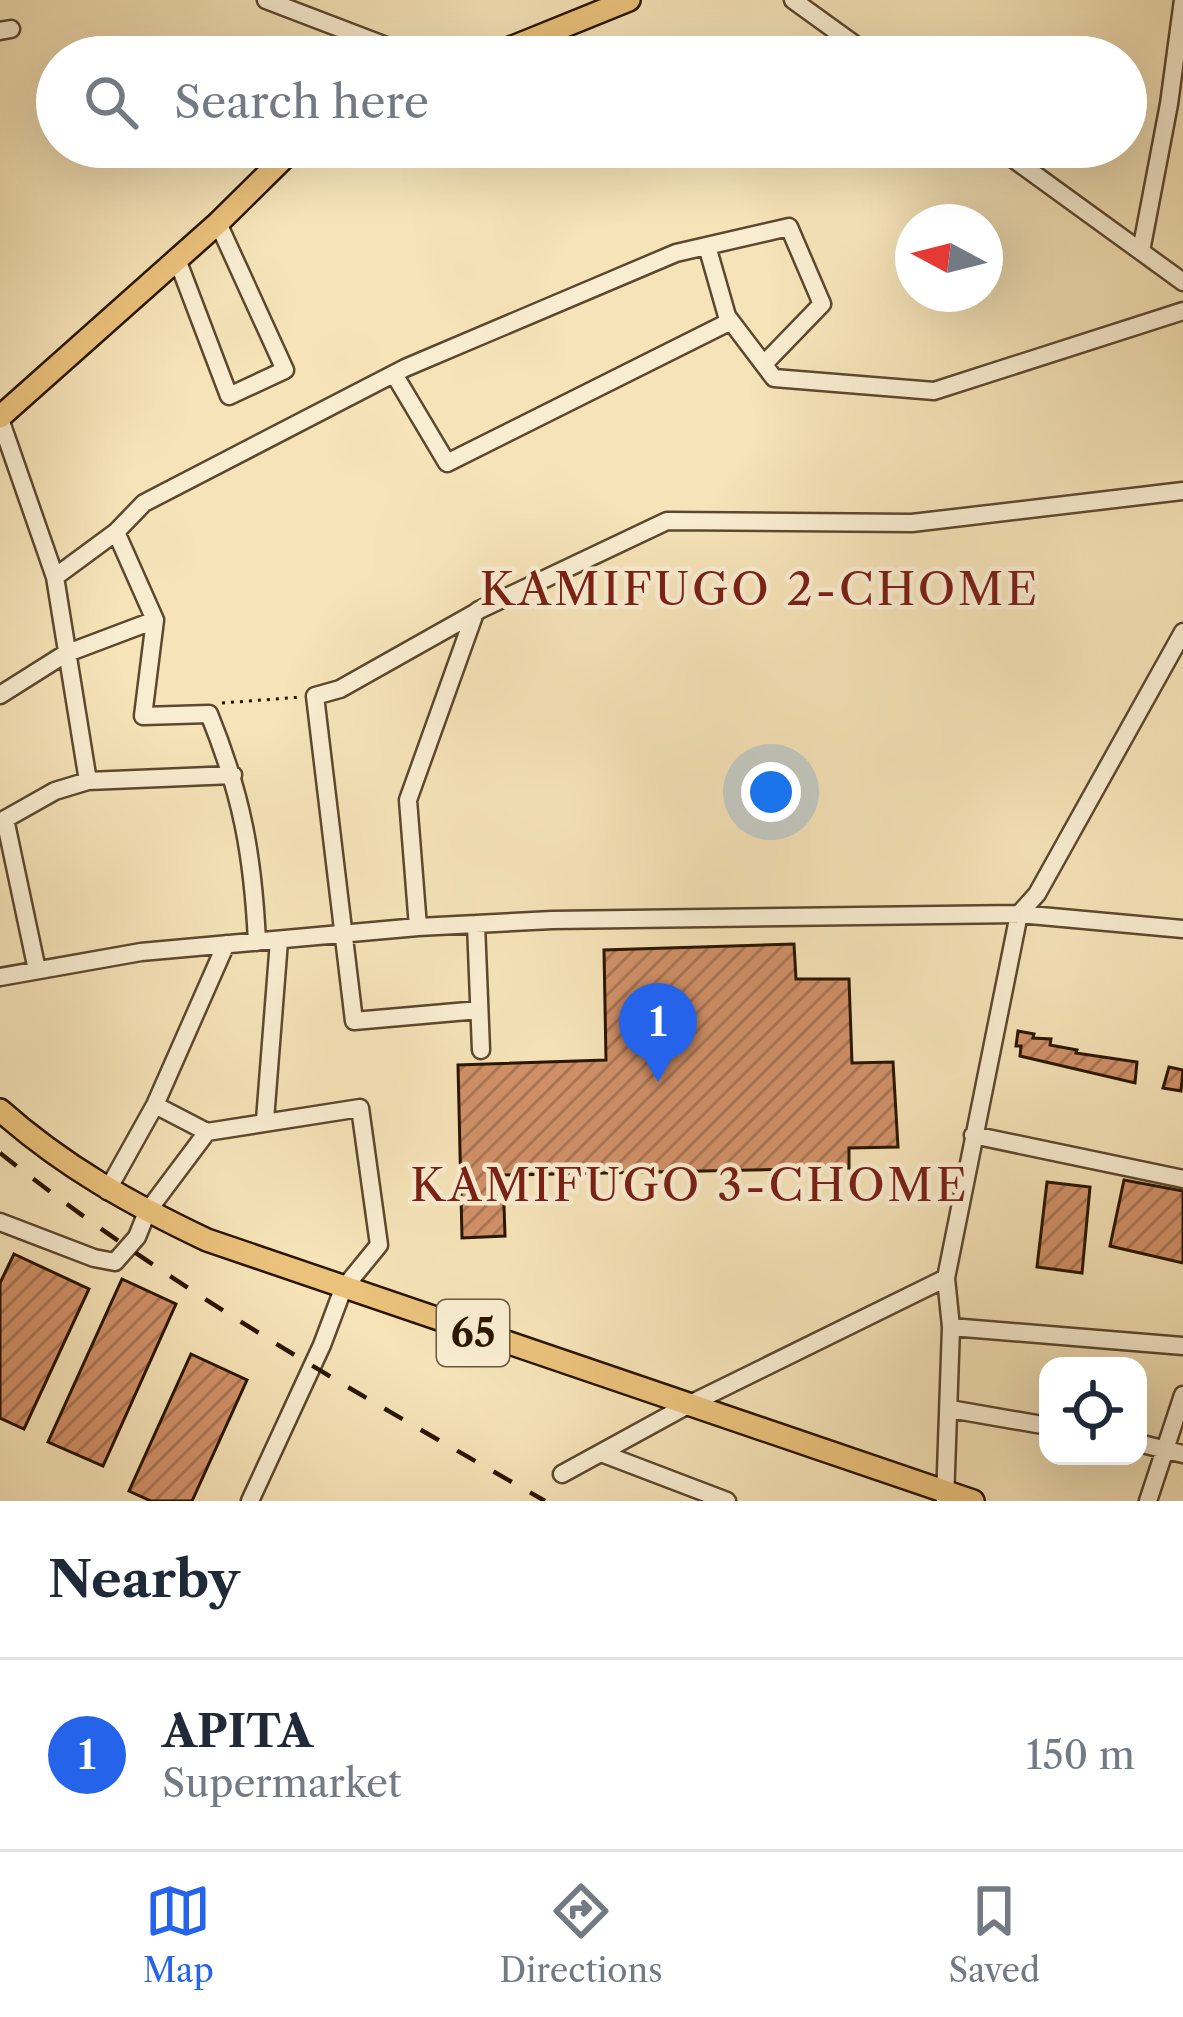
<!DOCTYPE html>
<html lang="en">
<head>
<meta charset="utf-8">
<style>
  :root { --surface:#fff; --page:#f6f6f7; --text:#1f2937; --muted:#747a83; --line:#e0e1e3; --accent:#2563eb }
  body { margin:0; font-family:"Libre Caslon Text",serif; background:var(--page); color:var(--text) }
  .controls { position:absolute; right:36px; bottom:36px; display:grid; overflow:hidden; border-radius:24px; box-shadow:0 12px 48px #0002 }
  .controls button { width:108px; height:108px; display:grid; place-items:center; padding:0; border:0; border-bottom:3px solid var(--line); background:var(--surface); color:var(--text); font:60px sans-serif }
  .compass { position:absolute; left:895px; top:204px; width:108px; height:108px; border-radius:50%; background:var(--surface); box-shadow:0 12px 48px #0002; rotate:277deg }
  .you { position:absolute; left:771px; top:792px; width:42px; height:42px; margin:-30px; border:9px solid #fff; border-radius:50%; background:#1a73e8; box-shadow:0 0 0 18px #1a73e833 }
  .badge { display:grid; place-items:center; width:78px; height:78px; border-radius:50%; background:var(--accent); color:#fff; font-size:39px; font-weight:700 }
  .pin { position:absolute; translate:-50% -99px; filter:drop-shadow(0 3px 6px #0008) }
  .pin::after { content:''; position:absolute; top:63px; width:42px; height:36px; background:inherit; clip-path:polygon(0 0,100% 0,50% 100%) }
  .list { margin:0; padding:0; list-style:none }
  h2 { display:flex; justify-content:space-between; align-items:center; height:156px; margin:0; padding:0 48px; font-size:51px }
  h2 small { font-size:39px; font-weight:400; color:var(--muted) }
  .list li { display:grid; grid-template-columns:78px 1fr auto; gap:36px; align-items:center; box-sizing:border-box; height:192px; padding:0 48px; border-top:3px solid var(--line) }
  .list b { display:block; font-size:45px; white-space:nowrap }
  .list p { margin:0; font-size:39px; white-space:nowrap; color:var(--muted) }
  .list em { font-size:39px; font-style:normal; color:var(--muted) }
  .icon { flex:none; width:66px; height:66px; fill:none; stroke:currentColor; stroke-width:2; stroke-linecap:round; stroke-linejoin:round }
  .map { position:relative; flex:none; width:1183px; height:1501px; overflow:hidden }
  .search { position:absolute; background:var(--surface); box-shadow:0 12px 48px #0002; left:36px; right:36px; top:36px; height:132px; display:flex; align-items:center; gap:30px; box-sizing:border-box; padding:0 42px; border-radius:66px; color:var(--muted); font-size:45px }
  .sheet { height:348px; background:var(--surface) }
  nav { display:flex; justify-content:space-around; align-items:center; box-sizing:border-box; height:168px; border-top:3px solid var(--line); background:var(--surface); font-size:33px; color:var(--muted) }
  nav a { display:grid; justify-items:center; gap:6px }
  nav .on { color:var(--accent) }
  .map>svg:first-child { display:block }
  .building { fill:url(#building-hatch); stroke:#291500; stroke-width:3 }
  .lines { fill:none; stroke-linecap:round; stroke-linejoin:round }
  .minor-casing { stroke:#5c482e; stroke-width:21 }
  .major-casing { stroke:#291500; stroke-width:26 }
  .path { stroke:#291500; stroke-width:3; stroke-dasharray:3 6; stroke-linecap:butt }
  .minor { stroke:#f9edd1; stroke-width:16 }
  .major { stroke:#ebc27c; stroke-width:21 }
  .rail { stroke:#291500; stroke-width:4.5; stroke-dasharray:21 21; stroke-linecap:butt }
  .labels { text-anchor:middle; stroke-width:9; stroke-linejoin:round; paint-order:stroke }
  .shield { fill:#f9edd1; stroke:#67563f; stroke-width:3 }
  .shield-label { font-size:39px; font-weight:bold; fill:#291500 }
  .neighbourhood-label { font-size:45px; letter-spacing:3px; fill:#7a1f14; stroke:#f9edd1 }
</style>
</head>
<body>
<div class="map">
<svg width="1183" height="1501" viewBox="0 0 1183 1501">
  <defs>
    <pattern id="building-hatch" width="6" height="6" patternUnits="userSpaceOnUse" patternTransform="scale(3)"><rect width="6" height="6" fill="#d19169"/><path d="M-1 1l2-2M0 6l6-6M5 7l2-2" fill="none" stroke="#aa7554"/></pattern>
  </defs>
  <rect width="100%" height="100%" fill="#f6e3b8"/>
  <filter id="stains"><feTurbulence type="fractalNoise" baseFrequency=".00167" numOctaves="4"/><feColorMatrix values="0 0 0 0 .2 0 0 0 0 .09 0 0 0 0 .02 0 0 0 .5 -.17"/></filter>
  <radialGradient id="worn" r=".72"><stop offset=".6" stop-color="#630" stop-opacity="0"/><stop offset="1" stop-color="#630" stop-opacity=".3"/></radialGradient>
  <path class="building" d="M794,944L796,979H849L852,1063L893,1062L898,1147L849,1148V1168L503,1175L505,1236L462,1238L458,1065L606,1060L604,950Z
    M1018,1031L1034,1034L1033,1038L1051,1039L1050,1045L1077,1050L1076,1053L1137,1062L1135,1083L1020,1056L1021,1046H1016Z
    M1169,1067L1183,1070L1181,1091L1163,1088Z
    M1124,1180L1183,1191V1263L1110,1246Z
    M1047,1182L1090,1187L1082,1273L1037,1267Z
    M14,1254L89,1289L24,1429L0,1418V1283Z
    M122,1279L176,1304L103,1466L48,1442Z
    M191,1354L247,1380L192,1501H151L129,1491Z"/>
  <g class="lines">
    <g class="minor-casing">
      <path id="minor" d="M266,0L415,57
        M793,0L872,57
        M0,31L11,29
        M997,147L1183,282
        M707,246L727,316L774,378L934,391L1183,311
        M1141,251L1169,104L1183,0
        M177,259L229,396L285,370L218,223
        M394,374L447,463L731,321
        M0,419L55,577L88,781
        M116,532L155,620L143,716L209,714C242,795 253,856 257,942
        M55,577L116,532L144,503L405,368L676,253L789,227L822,304L764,364
        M475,613L340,689L315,696L354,1021L479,1010
        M0,695L65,654L155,620
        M5,819L37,970
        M0,822L55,791L88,781L233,775
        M476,924L481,1050
        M418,927L408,800L475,613L479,610L667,521L912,523L1183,491
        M0,977L141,952L418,927L552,920L1019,914L1183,929
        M155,1105L207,1132L360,1108L379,1245L343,1289L322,1345L250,1501
        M265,1120L279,941
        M973,1135L1183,1179
        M107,1191L155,1105L226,944
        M0,1222L94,1258L115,1262L137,1237L147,1212L207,1132
        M951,1327L1183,1346
        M950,1409L1048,1426
        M1138,1443L1183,1454
        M601,1453L727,1501
        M562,1474L688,1405L946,1278
        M945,1500L951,1327L946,1278L1019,914L1037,894L1183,632
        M1148,1501L1183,1395"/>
    </g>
    <g class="major-casing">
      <path id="major" d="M488,57L629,0
        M0,417L218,223L295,147
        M0,1110C63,1166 131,1204 207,1240L973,1501"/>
    </g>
    <path class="path" d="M222,703L302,697"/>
    <use href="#minor" class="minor"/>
    <use href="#major" class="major"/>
    <path class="rail" d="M0,1153C170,1288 358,1394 545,1501"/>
  </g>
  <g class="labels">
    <rect class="shield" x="437" y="1300" width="72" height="66" rx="9"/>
    <g class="shield-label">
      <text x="473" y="1347">65</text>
    </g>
    <g class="neighbourhood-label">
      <text x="760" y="605">KAMIFUGO 2-CHOME</text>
      <text x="690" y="1201">KAMIFUGO 3-CHOME</text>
    </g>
  </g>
  <rect width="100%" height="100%" filter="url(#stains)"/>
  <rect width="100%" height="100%" fill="url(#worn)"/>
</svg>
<div class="controls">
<button><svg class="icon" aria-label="locate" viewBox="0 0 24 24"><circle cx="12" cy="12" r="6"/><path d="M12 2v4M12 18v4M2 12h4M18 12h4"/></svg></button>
</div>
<svg class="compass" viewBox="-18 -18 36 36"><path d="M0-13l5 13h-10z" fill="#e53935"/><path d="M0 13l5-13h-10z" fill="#747a83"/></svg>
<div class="you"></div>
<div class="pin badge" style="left:658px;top:1082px">1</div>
<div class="search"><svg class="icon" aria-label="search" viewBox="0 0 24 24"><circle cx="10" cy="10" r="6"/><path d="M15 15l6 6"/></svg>Search here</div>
</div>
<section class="sheet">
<h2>Nearby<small></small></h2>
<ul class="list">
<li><span class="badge">1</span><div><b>APITA</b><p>Supermarket</p></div><em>150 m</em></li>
</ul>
</section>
<nav>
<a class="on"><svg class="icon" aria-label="map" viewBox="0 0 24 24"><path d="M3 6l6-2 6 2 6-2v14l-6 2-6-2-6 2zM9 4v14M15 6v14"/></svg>Map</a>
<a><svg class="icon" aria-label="directions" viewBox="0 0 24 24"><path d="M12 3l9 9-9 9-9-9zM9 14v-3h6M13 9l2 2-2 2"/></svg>Directions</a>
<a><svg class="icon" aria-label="saved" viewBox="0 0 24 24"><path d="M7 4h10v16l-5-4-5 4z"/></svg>Saved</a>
</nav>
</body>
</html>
